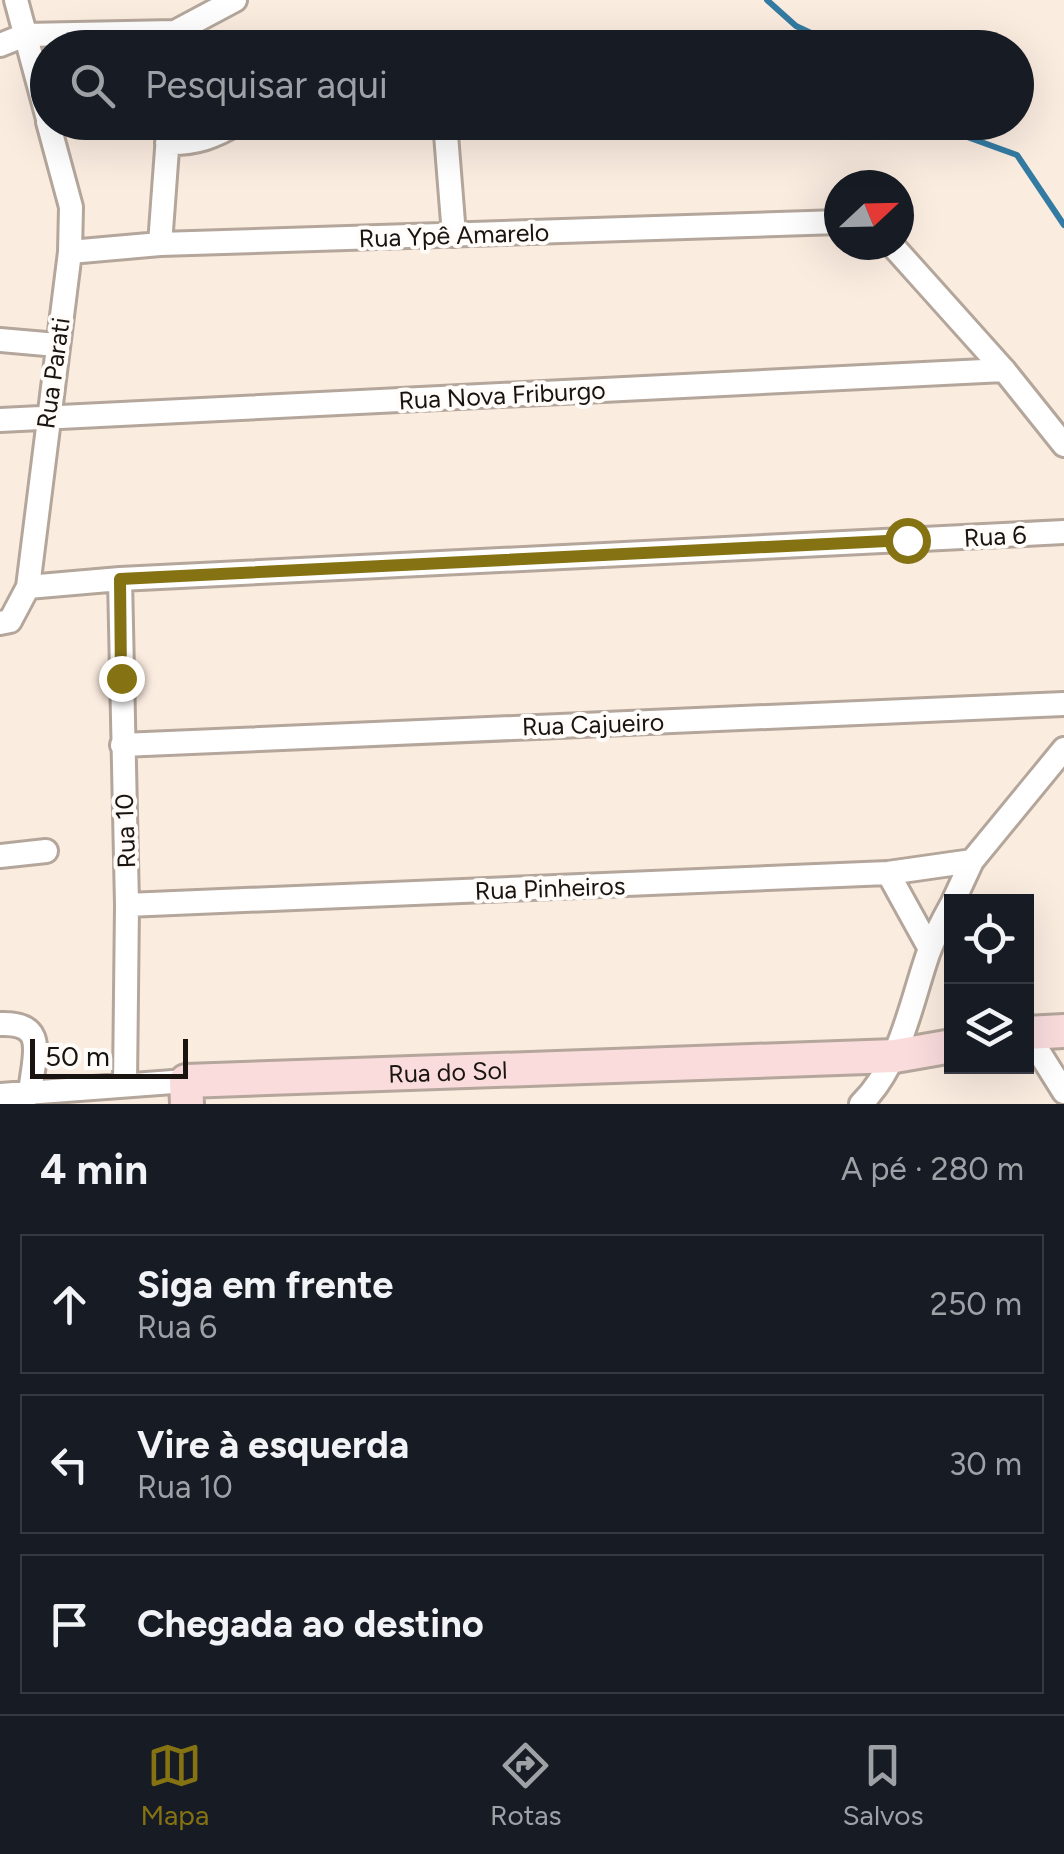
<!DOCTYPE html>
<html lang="pt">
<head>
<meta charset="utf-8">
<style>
  :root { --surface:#171b24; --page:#242831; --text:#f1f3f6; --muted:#9ea1a6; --line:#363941; --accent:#857213 }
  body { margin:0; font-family:Figtree,sans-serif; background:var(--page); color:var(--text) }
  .controls { position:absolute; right:30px; bottom:30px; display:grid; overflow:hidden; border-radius:0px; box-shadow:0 10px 40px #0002 }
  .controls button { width:90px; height:90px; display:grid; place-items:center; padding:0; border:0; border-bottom:2px solid var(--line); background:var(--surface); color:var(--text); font:50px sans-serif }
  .compass { position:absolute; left:824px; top:170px; width:90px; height:90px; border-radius:50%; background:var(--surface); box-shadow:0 10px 40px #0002; rotate:68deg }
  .scale { position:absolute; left:30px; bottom:25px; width:158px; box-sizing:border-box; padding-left:10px; border:5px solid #191410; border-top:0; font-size:28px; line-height:35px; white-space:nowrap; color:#191410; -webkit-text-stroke:8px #fffcf9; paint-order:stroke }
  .stop { position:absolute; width:30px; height:30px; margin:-22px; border:8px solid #857213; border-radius:50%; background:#fff }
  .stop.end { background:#857213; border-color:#fff; box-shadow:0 2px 10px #0008 }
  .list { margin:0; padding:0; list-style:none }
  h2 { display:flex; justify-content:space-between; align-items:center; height:130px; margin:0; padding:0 40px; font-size:42px }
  h2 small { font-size:32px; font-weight:400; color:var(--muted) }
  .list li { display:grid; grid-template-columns:65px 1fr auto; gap:30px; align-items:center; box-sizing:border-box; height:140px; margin:0 20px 20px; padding:0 20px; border:2px solid var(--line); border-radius:0px }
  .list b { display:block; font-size:38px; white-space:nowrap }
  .list p { margin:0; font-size:32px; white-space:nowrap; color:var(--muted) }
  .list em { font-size:32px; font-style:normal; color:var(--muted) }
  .icon { flex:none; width:55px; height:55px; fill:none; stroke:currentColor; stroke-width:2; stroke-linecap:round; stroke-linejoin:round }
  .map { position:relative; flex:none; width:1064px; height:1104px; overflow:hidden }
  .search { position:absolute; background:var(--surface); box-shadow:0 10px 40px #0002; left:30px; right:30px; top:30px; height:110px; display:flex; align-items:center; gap:25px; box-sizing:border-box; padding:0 35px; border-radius:55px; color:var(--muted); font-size:38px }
  .sheet { height:610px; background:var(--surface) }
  nav { display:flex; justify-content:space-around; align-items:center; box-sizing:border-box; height:140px; border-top:2px solid var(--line); background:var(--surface); font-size:28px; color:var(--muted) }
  nav a { display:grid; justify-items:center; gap:5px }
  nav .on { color:var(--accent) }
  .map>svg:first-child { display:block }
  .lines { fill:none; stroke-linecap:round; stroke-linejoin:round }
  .stream { stroke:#337ba2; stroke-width:6 }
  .street-casing { stroke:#b4a69b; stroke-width:28 }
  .secondary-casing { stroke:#b4a69b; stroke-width:38 }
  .street { stroke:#fff; stroke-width:22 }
  .secondary { stroke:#fadcdd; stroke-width:32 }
  .route { stroke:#857213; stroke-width:12 }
  .labels { text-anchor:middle; stroke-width:8; stroke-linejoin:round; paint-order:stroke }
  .street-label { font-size:25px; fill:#191410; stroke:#fffcf9 }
</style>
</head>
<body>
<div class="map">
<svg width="1064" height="1104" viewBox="0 0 1064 1104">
  <rect width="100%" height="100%" fill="#fbece0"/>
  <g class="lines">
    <path class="stream" d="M767,0L796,26L843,48
      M940,122L948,130L1017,155L1064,225"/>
    <g class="street-casing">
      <path id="street" d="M16,0L48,119
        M0,45L25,35L175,32L235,0
        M445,122L454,235
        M167,143C195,144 215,137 239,122
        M160,244L169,122
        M892,245L1004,370L1064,445
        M70,252L160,244L839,222
        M0,340L57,345
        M0,420L1004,370
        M120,579L127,905L125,1084
        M28,587L120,579L1064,532
        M0,623L10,621L28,587L70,252L71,207L48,122
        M122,745L1064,704
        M0,856L46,851
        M888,873L930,949
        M953,902L972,861L1064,749
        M127,905L888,873L972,861
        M0,1024C50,1022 33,1057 30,1094
        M1027,1033L1064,1092
        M0,1095L186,1081
        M861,1104C901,1064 910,1006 928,954C934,937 943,920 952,904"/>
    </g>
    <g class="secondary-casing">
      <g id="secondary">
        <path d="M1026,1033L1064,1031"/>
        <path id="s1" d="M187,1104L186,1081L895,1056L952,1046"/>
      </g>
    </g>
    <use href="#street" class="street"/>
    <use href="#secondary" class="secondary"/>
  </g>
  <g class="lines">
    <path class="route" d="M121,678L120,579L907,540"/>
  </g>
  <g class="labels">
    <g class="street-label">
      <text transform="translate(454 235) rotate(-2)" y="9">Rua Ypê Amarelo</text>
      <text transform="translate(53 373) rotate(-82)" y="9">Rua Parati</text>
      <text transform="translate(502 395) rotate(-3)" y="9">Rua Nova Friburgo</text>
      <text transform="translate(995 536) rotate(-3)" y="9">Rua 6</text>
      <text transform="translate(593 724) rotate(-2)" y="9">Rua Cajueiro</text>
      <text transform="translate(125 831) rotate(-92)" y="9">Rua 10</text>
      <text transform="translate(550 888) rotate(-2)" y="9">Rua Pinheiros</text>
      <text dy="9" stroke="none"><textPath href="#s1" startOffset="285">Rua do Sol</textPath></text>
    </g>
  </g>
</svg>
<div class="controls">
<button><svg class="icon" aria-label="locate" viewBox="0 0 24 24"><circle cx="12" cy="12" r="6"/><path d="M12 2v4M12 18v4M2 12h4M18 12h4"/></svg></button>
<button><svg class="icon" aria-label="layers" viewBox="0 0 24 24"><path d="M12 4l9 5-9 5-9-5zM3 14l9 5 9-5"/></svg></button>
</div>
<svg class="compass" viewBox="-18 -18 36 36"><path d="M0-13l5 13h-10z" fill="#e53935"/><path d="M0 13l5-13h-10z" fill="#9ea1a6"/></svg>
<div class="scale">50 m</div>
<div class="stop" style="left:907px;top:540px"></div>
<div class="stop end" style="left:121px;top:678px"></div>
<div class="search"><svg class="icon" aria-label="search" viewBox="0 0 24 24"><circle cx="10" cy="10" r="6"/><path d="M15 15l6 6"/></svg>Pesquisar aqui</div>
</div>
<section class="sheet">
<h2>4 min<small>A pé · 280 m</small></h2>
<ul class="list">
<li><svg class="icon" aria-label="ahead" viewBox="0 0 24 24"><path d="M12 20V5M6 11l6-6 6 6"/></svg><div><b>Siga em frente</b><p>Rua 6</p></div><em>250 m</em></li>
<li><svg class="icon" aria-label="left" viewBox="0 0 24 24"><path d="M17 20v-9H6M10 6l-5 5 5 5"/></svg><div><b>Vire à esquerda</b><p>Rua 10</p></div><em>30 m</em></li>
<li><svg class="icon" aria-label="arrive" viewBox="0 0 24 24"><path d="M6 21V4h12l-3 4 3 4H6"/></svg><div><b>Chegada ao destino</b></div></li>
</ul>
</section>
<nav>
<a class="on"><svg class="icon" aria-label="map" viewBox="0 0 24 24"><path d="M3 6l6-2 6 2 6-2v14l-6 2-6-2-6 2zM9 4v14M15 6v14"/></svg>Mapa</a>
<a><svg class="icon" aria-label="directions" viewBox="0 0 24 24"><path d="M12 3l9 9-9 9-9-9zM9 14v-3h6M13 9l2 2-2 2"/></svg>Rotas</a>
<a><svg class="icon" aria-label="saved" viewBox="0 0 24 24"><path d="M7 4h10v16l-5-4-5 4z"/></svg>Salvos</a>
</nav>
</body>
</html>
